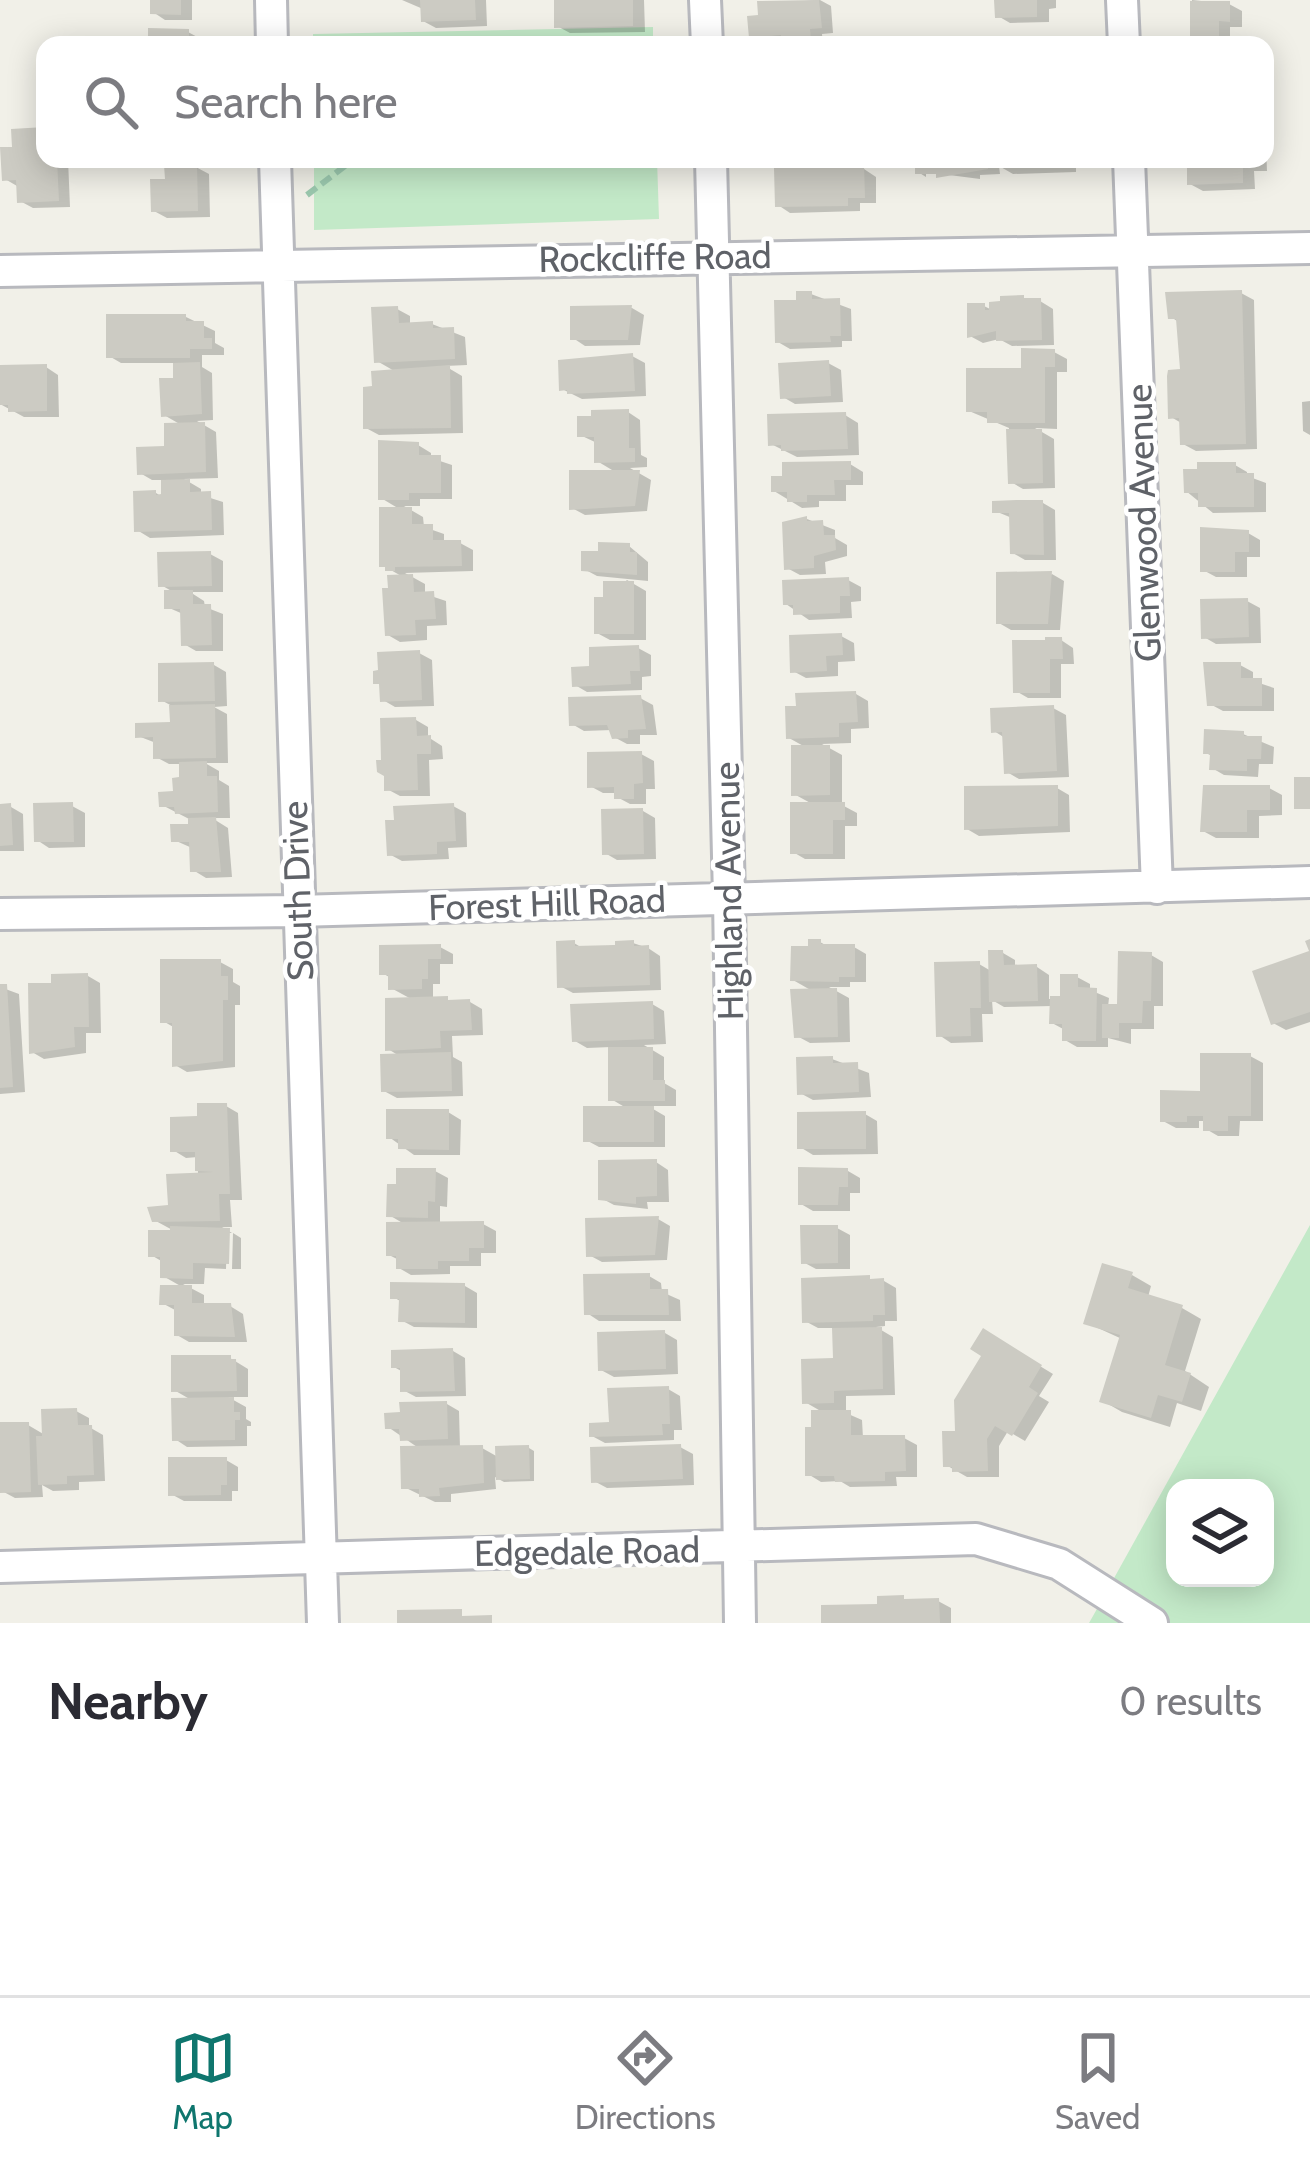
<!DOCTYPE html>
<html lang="en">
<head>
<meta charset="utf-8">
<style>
  :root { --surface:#fff; --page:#f7f7f7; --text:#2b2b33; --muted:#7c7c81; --line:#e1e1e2; --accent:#0f766e }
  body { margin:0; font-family:Cabin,sans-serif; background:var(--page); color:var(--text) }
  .controls { position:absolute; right:36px; bottom:36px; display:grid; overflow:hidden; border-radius:24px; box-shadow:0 6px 30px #0003 }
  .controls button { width:108px; height:108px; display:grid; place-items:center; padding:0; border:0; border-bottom:3px solid var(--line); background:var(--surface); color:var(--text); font:60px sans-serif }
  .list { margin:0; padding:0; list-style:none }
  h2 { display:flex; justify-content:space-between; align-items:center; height:156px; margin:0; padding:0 48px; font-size:51px }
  h2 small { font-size:39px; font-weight:400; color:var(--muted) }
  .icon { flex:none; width:66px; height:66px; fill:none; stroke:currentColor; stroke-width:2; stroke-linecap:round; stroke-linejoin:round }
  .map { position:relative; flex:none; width:1310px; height:1623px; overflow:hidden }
  .search { position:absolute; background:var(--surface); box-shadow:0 6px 30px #0003; left:36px; right:36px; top:36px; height:132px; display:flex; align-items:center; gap:30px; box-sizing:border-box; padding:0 42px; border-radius:24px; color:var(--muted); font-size:45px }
  .sheet { height:372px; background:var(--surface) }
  nav { display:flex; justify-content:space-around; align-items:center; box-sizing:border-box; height:168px; border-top:3px solid var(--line); background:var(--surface); font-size:33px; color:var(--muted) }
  nav a { display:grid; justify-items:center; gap:6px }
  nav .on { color:var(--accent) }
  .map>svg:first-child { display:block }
  .green { fill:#c3e9c8; fill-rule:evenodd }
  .shadow { fill:#0003 }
  .building { fill:#cccbc3 }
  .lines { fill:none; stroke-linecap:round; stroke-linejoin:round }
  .minor-casing { stroke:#b8b9be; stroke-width:36 }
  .path { stroke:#9bc8ae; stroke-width:6; stroke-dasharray:12 6; stroke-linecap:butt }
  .minor { stroke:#fff; stroke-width:30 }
  .labels { text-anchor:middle; stroke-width:9; stroke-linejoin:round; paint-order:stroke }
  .street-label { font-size:36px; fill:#5f6268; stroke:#fff }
</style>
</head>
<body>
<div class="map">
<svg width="1310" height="1623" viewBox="0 0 1310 1623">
  <rect width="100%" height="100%" fill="#f1f0e8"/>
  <path class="green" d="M653,27V45H313V34Z
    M314,159H657L659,219L314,230Z
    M1310,1225V1623H1089L1093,1616ZM1175,1488H1265V1578H1175Z"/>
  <path class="shadow" d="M153,0H192V20H165L153,12Z
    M402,0H486L487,26L436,28L423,21V9Z
    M557,0H644L645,32L570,33L557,26Z
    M820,0L831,6L833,33L822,34L823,45L764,43L752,36L761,18L760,4Z
    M997,0H1056V8L1049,9V22L1010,23L998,16Z
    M1192,0L1229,4L1242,11V27H1230V45H1193Z
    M188,32L201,39L200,45H151Z
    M1265,118L1267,171H1254L1255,189L1203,191L1190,184V159H1265Z
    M45,130V159H68L70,207L33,208L20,201L17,186L5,179L15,150Z
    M158,159H209V166H194L209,174L210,217L167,218L154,211L168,182L167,164Z
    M772,159H838L839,170L864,169L876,177V203H860V211L790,213L778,205L790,171Z
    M918,159H1076V172L1013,174L999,166L1000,174L980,175V179L926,172V177L918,172Z
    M1241,293L1254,300L1257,449L1196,451L1183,444V424L1171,417L1183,372L1177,321L1171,317Z
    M811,294L851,309L852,341H842V347L790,349L778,342L799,303Z
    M1040,301L1053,309L1054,345L1012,346L999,339L983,343L970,336L984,306L992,310Z
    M632,308L644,315L640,345L585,346L573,338V309Z
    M397,309L410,316V325L432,324L465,337L467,365L445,366L462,376L463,433L379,435L366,428L375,389L396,372L377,361Z
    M186,317L215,331V343L224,348V355H202V367L212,373L213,420L197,421L216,432L218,478L184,479L201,489V495L223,502L224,535L150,538L137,530L156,493L164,498V480H152L140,473L167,449L183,426L164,415L177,381L176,363H121L109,356Z
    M1054,352L1067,359V372H1057V429L1035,428L1054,439L1055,488L1023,489L1011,482L1009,428L969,411Z
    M632,356L645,363L646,396L582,399L562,389Z
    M828,363L841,370L843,402L795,404L783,397Z
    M46,367L58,375L59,417H24L0,404V368Z
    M1310,401V435L1303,431L1302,402Z
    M628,412L640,420L641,455L647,458V467L630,468L651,480L647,511L585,515L572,508L617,473L597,461V443L580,435Z
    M845,415L858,423L859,455L797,457L771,444Z
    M418,445L431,453V458L452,465V499H420V506H404L423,517L424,527L444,534V543H460L473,550V571L405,573L425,584V594L446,601L447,625L427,626V640L400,642L388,635L403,577L382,565L401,510L381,498Z
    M850,464L863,472V485H846V501H819V507L802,508L774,491Z
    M1235,465L1247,472V476L1266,483V512L1213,513L1186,491Z
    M1043,503L1055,510L1056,560H1025L1013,553L1012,518L995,511Z
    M807,519L835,530V538L847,545V556L825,562L826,574L800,575L787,568Z
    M1248,533L1260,540V557H1247V577H1216L1203,570Z
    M629,546L648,562V581L597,576L584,569Z
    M210,554L223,561V592H190L204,601L205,607L223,614V651H196L184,644L183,614L167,607L175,593L161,585Z
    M1052,574L1064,581L1060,630H1011L999,623Z
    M627,580L646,591V640H610L597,633L606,600Z
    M848,580L861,587V601L851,602L852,618L809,620L786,604Z
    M1247,601L1260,608L1261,643L1216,644L1204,637Z
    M841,636L854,643L855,661L838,662V676L806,678L793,671Z
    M1061,640L1073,648L1074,664H1061V698H1028L1016,691Z
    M638,648L651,655V676L642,677V690L587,692L575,685L592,669Z
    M419,653L432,660L434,706L395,707L383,700Z
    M214,665L226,672L227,706L214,707L227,714L228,763H205L219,771V780L229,786L230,818H212L228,828L232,877L206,878L193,870L192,848L174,840L191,827V820L162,805L176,794L182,780V764H169L156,757V743L138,736L173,725L172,706L161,700Z
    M1240,665L1253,672V681L1274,688V711H1223L1210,704Z
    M856,694L868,701L869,728L851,729V743L822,744L842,755V805L857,813V826H845V859H805L793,852L814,805L794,794L807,748L789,738Z
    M640,698L653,705L657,735H640V744H627L614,737L612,730L584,731L572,724Z
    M1053,708L1066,715L1069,777L1019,779L1007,772L1005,738L994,731Z
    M416,720L428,727V737L442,746L443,759L429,760L430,796H400L387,789V774Z
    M1243,734L1274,747L1273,764H1259L1258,777L1224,775L1212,768V756L1206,753Z
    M641,754L654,761L655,789H646V804H630L617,797V793H603L590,786Z
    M1057,788L1069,795L1070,832L979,836L967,829Z
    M1269,788L1282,795V815L1259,816V838H1216L1203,831Z
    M72,806L85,813V847L49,848L37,840Z
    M453,806L466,813L467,847L448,848L449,859L402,861L389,854Z
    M0,807H11L23,814L24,851H0Z
    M643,811L655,818L656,859L617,860L605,853Z
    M820,942L829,947H854L866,954V982H850V987H829L849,998L850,1042L810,1043L797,1036L814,992L793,980L811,949Z
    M574,943L584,949L633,943L648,948L660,956L661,990L573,993L560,986Z
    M440,947L453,954V964H440V984H433V1000L470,1002L482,1009L483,1035L452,1036L453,1057L462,1062L463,1096L397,1098L384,1091L401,1057L388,1049L413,1000L391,988V978L382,973Z
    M1003,953L1015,960V968L1037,967L1049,975V999H1063L1077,977L1090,984V990L1109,998L1108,1007H1120L1151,955L1163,962V1006H1154V1029H1131V1044L1108,1038V1047H1077L1065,1040V1030L1052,1023L1053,1006L1004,1007L992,1000L993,1014H982L983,1042L951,1043L939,1035L979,964L991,971Z
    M1310,954V1022L1286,1030L1273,1023Z
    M220,962L233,969V982L240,986V1005H235V1067L187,1072L175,1065V1028L163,1021Z
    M88,976L100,983L101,1033H86V1053L44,1059L32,1052L54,986Z
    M0,987L19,994L25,1092L0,1094Z
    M652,1004L664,1011L666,1044L644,1045L664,1057V1083L676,1090V1106H648L665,1116V1147H599L586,1140L628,1109L611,1099V1047L587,1048L575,1041Z
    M1250,1056L1263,1063V1121H1240L1239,1136H1218L1206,1129V1121H1199V1128H1176L1163,1121Z
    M832,1059L869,1073L871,1097L813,1100L800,1093Z
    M226,1106L238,1113L242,1200H230L232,1227H222L232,1233H227L226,1269L205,1268L204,1284H183L204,1295V1306H230L243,1314L247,1342H189L177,1335L175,1310L162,1303L184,1288L163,1276V1262L151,1255L178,1233L154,1220L171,1208L198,1176V1157L186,1158L173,1150L200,1119Z
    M448,1112L461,1120L460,1155H414L389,1137Z
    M865,1114L877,1121L878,1154L813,1155L800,1147Z
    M656,1162L668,1170L669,1202H647L648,1209L614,1205L601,1198Z
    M435,1171L448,1178L447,1207L440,1206V1224H483L496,1231V1253H481V1266H450V1274L411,1275L399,1268V1260L389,1255L406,1225L389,1215Z
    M848,1171L860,1178V1193H850V1211H813L801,1204Z
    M658,1219L670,1226L667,1260L602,1262L589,1255Z
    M837,1228L850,1235V1269H816L803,1262Z
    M233,1233L241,1238V1269H232Z
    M1132,1275L1151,1286L1148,1297L1182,1308L1201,1319L1185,1371L1209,1387L1201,1411L1177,1403L1170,1427L1122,1412L1103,1401L1122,1339L1087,1323Z
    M649,1276L661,1283L662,1292L680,1300L681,1321H599L587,1313Z
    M884,1281L896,1288L897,1321H885V1326L876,1327L893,1337L895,1395L846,1396V1413L862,1420L863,1438H904L917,1445V1477H896L897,1486L850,1487L840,1481L821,1482L808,1474L814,1430L824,1413L805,1402L836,1361L835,1328H818L805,1321Z
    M465,1286L477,1293V1328L414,1327L401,1320L402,1302L393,1297Z
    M984,1332L1053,1374L1039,1396L1049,1402L1025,1441L1008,1431L999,1446V1477H967L946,1465L986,1356Z
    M665,1333L677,1340L678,1374L614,1377L601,1370Z
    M453,1351L465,1358L466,1396L416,1397L403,1390V1372L394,1367Z
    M230,1358L248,1369V1397H228L246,1407V1419L251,1422V1426H247V1446L187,1447L175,1439L193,1401L174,1390Z
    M668,1389L680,1396L682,1430H674V1440L605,1443L592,1436Z
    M447,1404L459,1411L460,1448H482L498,1457L529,1448L534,1451V1481L504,1482L495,1477L496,1489L451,1494V1502H435L404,1487L420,1449L388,1427Z
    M76,1411L89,1418V1427L103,1435L105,1481L79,1482V1490L53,1491L42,1485L43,1497L15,1498L2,1491L28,1425L45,1435Z
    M680,1447L693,1454L694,1485L607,1488L594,1481Z
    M226,1460L238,1467V1491H232V1501H184L171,1494Z
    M938,1601L951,1608V1623H824L880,1606Z"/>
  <path class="building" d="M150,0H181V15L150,14Z
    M420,0H475L476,20L421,22Z
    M554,0H633V26L554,28Z
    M819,0L822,28L810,29L811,40L782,43L781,35L749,38L747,16L758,15L757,1Z
    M994,0H1037V17L995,18Z
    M1190,1H1230V22L1219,21V45H1190Z
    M148,28L189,29V45H148Z
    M45,127V159H57L59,201L17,203L16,180L2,181L0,147H12L11,129Z
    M915,159H988V169L936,178V174H915Z
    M998,159H1065V167L998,168Z
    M1187,159H1255V166H1243V183L1187,185Z
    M197,164L198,211L151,212L150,179H165L164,165Z
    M864,166L865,198H848V206L775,207L774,168Z
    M1242,290L1246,444L1180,445L1179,418L1168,419L1167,376L1168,370L1180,369L1176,319H1168L1165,292Z
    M796,291H812V299L840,298L841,336H830L831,342L775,343L774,300H796Z
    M1024,295V298H1041L1042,340L996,341V331L967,338V303H985V310H989V302L1000,301V296Z
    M632,305L628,340H570V306Z
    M398,306L399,323L433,321V328L454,327L455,359L374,363L371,307Z
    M106,314H186V321H204V338H212V349H190V358H106Z
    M1021,348L1055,349V367H1045V423H987V412H966V368H1021Z
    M633,353L635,391L567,394V390L559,391L558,360Z
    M829,360L831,396L780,399L778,363Z
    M200,362L202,414L161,417L159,378H173V363Z
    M47,364V411L8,412V405H0V365Z
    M450,365L451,428L363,429V387L372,386L371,371Z
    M629,409V448H635V462L594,463V437H577V416H591V410Z
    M846,412L848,449L781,451V445L768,446L767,414Z
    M205,422L206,472L137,475L136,447L164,446V423Z
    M1006,429H1042L1043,483L1008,484Z
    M378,440L419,442V455H441V493H409V500H378Z
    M851,461V480H834L835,495H807V502H787V492H771V476H782V462Z
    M1197,462H1236V473H1254V507H1198V493H1184L1183,469H1197Z
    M569,470H640L635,506L569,510Z
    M190,479V492L211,491L212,530L134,532L133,491L156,490V495L161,494V480Z
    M1016,500H1043L1044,555L1010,554L1009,513H992V501Z
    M379,507H412V524H433V540H461L462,566L395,567V571H385V567H379Z
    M807,516V521L823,520L824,535H835L836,550L814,556V568L784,570L782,522Z
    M1200,527L1249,530V552H1235V572H1200Z
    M598,542L630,543V552H637V575L581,571V551H598Z
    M211,551L212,586L158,587L157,552Z
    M1052,571L1048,624H996V572Z
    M413,574L414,592L434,591L436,619L415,620L416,635L385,636L382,588H388L387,575Z
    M849,577L850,596H840V613L793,615V605H783L782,580Z
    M603,581H634V634H594V597H603Z
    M164,590H193V604H211L212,645L181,646L180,609H164Z
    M1248,598L1249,637L1201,639L1200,599Z
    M842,633L843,655L826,656L827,671L790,673L789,635Z
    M1045,637H1062L1063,659H1050V693H1013L1012,640H1045Z
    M639,645L640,671H630L631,684L572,687L571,667L589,666V647Z
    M420,650L422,700L380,702L379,684H373V671L378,670L377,652Z
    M214,662L215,701L158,702V663Z
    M1203,662H1241V678H1262V706H1207Z
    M856,691L858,722L839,723V737L786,739L785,706H796L795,693Z
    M641,695L646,729L628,730V738L612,739L607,725L569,726L568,697Z
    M215,704L216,758L153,759V737L135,738V723L170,722L169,705Z
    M1054,705L1057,771L1004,774L1002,732L991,733L990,708Z
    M416,717L417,736L431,735V754H417L418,790L384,791V776L377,772L376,760H381L380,718Z
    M1204,729L1244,731V736H1262L1261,759H1247V771L1209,770L1210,754H1203Z
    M791,745H830V795L791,796Z
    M642,751L643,783L634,784V799H614V787L587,788V752Z
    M207,761V776H217L218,812L175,814L174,807H159L158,792L173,791L172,778L179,777V762Z
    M1294,777H1310V809H1294Z
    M1058,785V826L964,830V786Z
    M1203,785H1270V810H1247V832H1200Z
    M73,802L74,842H34L33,803Z
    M790,802H845V820H833V854H790Z
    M11,803L13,845L0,846V804Z
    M454,803L456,841L437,842V854L387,856L385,820H394L393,806Z
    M643,808L644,854L602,855L601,809Z
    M216,817L221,872H190L189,842H171L170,824H188V818Z
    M808,939H821V944H855V977H839V982L790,981L791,946H808Z
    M1310,939V1012L1271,1025L1252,971L1309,951L1305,941Z
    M575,940V946L615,945V941L634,940V946L649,945L650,985L557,988L556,941Z
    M441,944V959H428V979H422V989L388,990V975H379V945Z
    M988,950H1003L1004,965L1037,964L1038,1001L989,1002Z
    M1118,951L1152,952L1151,1001H1143L1142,1023H1119V1038H1102V1004H1117Z
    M160,959H221V976H228V1000H223V1061L172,1067V1023H160Z
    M980,961L981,1008H970L971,1036L936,1037L934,962Z
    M88,973L89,1027H74L75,1047L29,1054L28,983H51V974Z
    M1060,974H1078V987L1097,988L1096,1041H1062V1024H1049L1050,996H1060Z
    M0,984H7L13,1087L0,1088Z
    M837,988L838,1037L794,1038L790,989Z
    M448,996V1000L470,999L472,1030L440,1031L441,1048L385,1051V998Z
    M653,1001L654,1039L572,1042L570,1004Z
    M608,1047H653V1080H665V1101H608Z
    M451,1052L452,1091L381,1092L380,1054Z
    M1200,1053H1251V1116H1228V1131H1203V1116H1187V1122H1160V1090L1200,1091Z
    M833,1056V1063L858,1062L859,1092L797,1095L796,1057Z
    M197,1103H227L230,1194H219L220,1221L152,1222L147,1207L168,1205L166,1174L214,1172L195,1171V1152H170V1117L197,1116Z
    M583,1106H654V1142H583Z
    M386,1109H449V1150L398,1149V1139H386Z
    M866,1111V1149H797V1112Z
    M657,1159V1196L636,1197V1204L598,1200V1160Z
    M798,1167L848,1168V1187H839L838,1205H798Z
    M396,1168H436L435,1202L428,1201V1218L386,1217L387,1184H396Z
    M659,1216L655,1255L586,1257L585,1218Z
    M484,1221V1248H469V1261H438V1269H396V1256H386V1222Z
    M800,1225H838V1263L801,1264Z
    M170,1226L230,1228L229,1264L193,1263V1279L160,1278V1257H148V1230H170Z
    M1102,1263L1133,1272L1128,1288L1183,1305L1165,1365L1191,1373L1182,1402L1158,1395L1151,1418L1099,1402L1120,1335L1083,1324Z
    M650,1273V1289H668L669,1315H584L583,1274Z
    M870,1275V1279L884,1278L885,1315H873V1321L802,1323L801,1278Z
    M390,1282L465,1283V1323L398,1322L399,1299H390Z
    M160,1285H192V1303H231L235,1337L174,1336V1305H159Z
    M882,1327L883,1389L834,1391V1403L802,1404L801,1359L833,1358L832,1328Z
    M983,1328L1042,1365L1029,1387L1038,1393L1012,1436L995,1426L987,1439L988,1471L952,1472V1467H943L942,1431H955L954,1400L981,1356L970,1349Z
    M665,1330L666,1369L598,1371L597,1332Z
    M453,1348L455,1391L400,1392V1368H391V1350Z
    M171,1355H231V1359H236L237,1391L171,1392Z
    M669,1386L670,1424H662L663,1435L589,1437V1423L609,1422L607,1388Z
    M234,1397V1412H240V1420H235V1440L172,1441L171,1398Z
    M447,1401L448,1439L400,1441L399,1429H385L384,1413L400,1412L399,1402Z
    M77,1408L78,1425H92L94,1475L67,1476V1484L38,1485L36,1436H42L41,1409Z
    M811,1410H851V1435H905L906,1471L885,1472V1481L835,1482L834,1476H805V1427H811Z
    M0,1422H29L31,1492L0,1493Z
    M681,1444L683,1479L591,1483L590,1447Z
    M483,1445L484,1483L439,1488L440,1496L419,1497V1489H401L400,1446Z
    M529,1445L530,1479L496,1480L495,1446Z
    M168,1457H227V1485H221V1495L168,1496Z
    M904,1595V1599L939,1598L940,1623H821V1605L877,1604V1596Z
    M462,1609V1616L492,1615V1623H397V1610Z"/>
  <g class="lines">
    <g class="minor-casing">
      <path id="minor" d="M271,0L272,45
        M705,0L707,45
        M1122,0L1124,45
        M275,159L323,1623
        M711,159L729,897L740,1623
        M1129,159L1157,888
        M0,271L1310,248
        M0,914L297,911L1310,882
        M0,1567L976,1539L1059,1564L1152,1623"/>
    </g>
    <path class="path" d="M307,195L354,159"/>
    <use href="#minor" class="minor"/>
  </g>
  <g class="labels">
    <g class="street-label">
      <text transform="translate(655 257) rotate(-1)" y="13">Rockcliffe Road</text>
      <text transform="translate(1143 523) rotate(-92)" y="13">Glenwood Avenue</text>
      <text transform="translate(297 891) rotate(-92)" y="13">South Drive</text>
      <text transform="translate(728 891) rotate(-91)" y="13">Highland Avenue</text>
      <text transform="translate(547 903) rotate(-2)" y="13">Forest Hill Road</text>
      <text transform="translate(587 1551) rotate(-1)" y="13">Edgedale Road</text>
    </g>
  </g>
</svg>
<div class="controls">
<button><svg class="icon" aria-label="layers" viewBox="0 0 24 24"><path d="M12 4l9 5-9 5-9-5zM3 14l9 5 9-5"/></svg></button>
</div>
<div class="search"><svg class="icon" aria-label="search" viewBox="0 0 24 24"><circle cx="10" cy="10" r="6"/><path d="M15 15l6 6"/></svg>Search here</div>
</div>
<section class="sheet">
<h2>Nearby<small>0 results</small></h2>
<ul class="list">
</ul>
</section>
<nav>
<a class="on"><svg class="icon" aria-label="map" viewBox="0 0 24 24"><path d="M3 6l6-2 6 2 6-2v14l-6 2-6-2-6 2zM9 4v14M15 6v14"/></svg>Map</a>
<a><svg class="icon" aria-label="directions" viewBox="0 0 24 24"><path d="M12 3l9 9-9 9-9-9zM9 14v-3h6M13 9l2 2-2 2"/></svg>Directions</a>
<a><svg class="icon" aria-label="saved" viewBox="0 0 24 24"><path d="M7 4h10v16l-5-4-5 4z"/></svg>Saved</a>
</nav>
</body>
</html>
